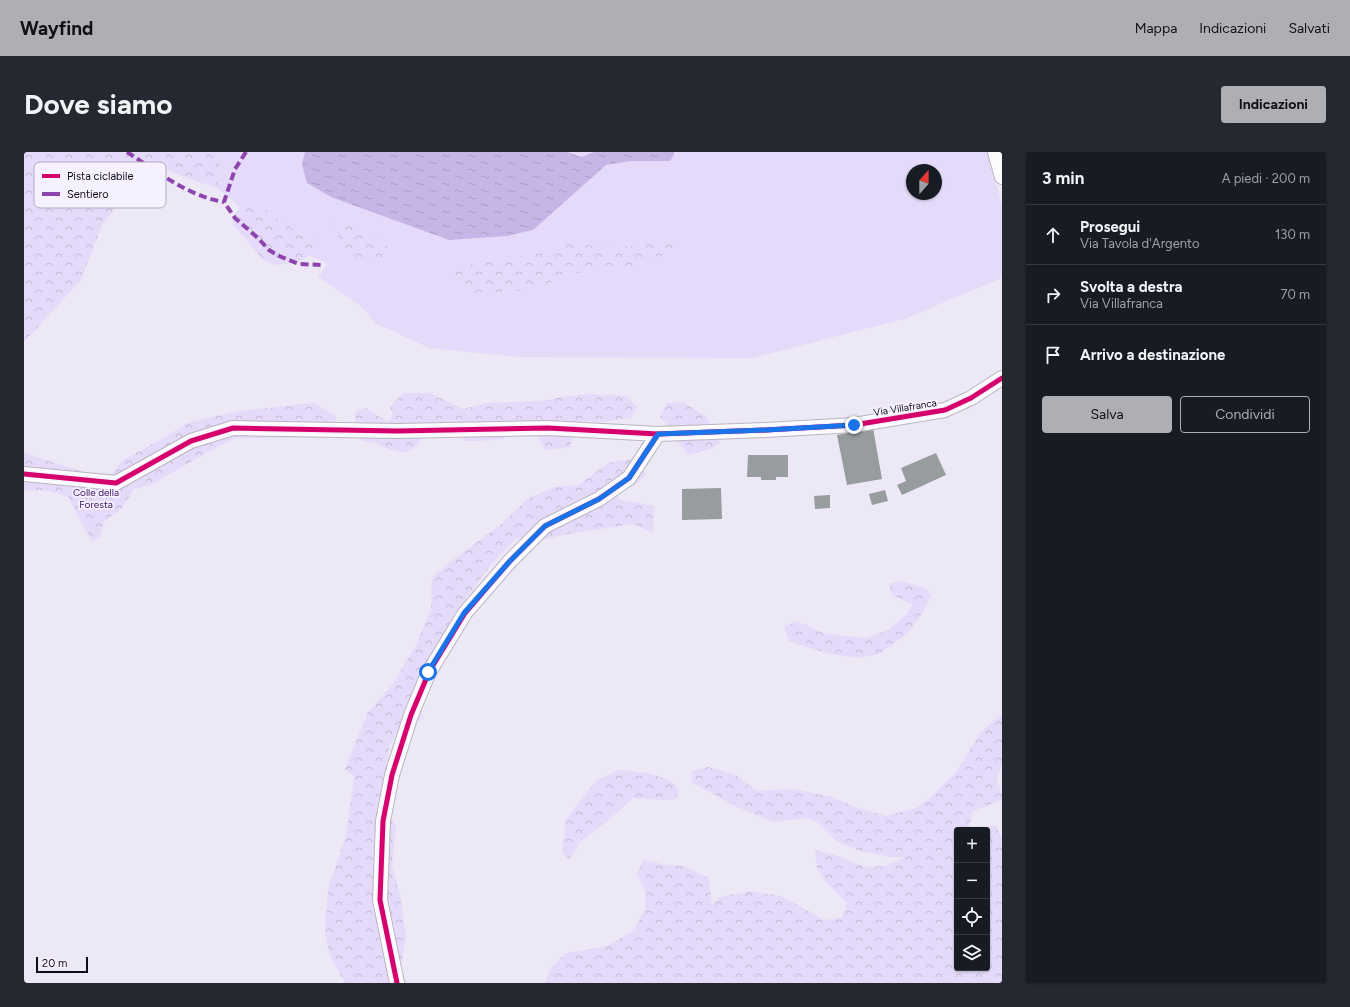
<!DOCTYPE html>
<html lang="it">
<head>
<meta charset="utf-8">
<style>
  :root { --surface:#171b24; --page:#242831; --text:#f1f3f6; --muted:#9ea1a6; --line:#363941; --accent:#aeaeb5 }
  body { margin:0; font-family:Figtree,sans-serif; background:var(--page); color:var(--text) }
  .controls { position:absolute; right:12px; bottom:12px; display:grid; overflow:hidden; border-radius:4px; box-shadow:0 1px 3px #0004 }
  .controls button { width:36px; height:36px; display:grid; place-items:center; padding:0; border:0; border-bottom:1px solid var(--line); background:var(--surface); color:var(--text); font:20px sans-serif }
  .compass { position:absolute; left:882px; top:12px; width:36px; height:36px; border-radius:50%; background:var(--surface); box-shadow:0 1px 3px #0004; rotate:21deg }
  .scale { position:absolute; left:12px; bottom:10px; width:52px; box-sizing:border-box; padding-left:4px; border:2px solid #100c17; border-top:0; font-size:11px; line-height:14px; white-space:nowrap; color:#100c17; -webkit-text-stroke:3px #f6f1ff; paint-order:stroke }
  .stop { position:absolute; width:12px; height:12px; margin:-9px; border:3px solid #1a73e8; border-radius:50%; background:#fff }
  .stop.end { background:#1a73e8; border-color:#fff; box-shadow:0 1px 4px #0008 }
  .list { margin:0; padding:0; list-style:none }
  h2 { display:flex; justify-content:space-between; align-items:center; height:52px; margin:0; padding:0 16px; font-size:17px }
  h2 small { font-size:13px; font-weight:400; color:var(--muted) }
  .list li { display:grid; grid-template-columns:26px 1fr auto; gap:12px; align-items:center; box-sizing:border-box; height:60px; padding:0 16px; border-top:1px solid var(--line) }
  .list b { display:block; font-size:15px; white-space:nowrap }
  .list p { margin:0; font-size:13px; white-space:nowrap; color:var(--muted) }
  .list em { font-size:13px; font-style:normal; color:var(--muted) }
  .actions { display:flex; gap:8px; padding:12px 16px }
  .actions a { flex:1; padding:9px 0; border:1px solid var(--accent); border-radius:4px; text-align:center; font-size:14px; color:var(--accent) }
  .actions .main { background:var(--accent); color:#111 }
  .icon { flex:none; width:22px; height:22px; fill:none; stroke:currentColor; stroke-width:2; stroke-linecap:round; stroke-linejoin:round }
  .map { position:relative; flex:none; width:978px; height:831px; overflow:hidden; border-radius:4px }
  header { display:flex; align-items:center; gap:24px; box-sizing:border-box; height:56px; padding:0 20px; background:var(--accent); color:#111 }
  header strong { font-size:19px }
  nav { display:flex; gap:22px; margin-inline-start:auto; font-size:14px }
  .intro { display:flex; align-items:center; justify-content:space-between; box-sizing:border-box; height:96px; padding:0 24px }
  h1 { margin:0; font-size:28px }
  .button { padding:10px 18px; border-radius:4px; background:var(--accent); color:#111; font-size:14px; font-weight:700 }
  main { display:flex; gap:24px; padding:0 24px }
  aside { flex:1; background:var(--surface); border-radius:4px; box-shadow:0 1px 3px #0004 }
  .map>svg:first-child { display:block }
  .grass { fill:#e5daf9; fill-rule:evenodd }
  .forest { fill:url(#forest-crowns) }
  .water { fill:url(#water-ripples) }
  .building { fill:#979c9f }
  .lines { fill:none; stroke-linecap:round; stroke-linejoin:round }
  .minor-casing { stroke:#bab5c1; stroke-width:16 }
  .minor { stroke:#fcfcfe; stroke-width:14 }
  .quiet { stroke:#8e44ad; stroke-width:4; stroke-dasharray:8 4; stroke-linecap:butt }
  .cycleway-casing { stroke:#f6f1ff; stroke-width:8 }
  .cycleway { stroke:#d6006c; stroke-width:5 }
  .route { stroke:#1a73e8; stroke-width:5 }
  .labels { text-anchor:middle; stroke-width:3.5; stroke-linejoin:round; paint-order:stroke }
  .street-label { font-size:10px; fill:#100c17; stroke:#f6f1ff }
  .park-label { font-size:10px; fill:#3a1361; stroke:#f6f1ff }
  .key { fill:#f6f1ff; stroke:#b1acb9; stroke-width:1 }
  .key-label { font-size:11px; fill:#100c17 }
</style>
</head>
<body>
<header>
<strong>Wayfind</strong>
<nav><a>Mappa</a><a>Indicazioni</a><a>Salvati</a></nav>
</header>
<div class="intro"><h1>Dove siamo</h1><a class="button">Indicazioni</a></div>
<main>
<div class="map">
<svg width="978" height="831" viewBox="0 0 978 831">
  <defs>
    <pattern id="forest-crowns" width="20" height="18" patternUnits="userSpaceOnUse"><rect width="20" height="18" fill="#e5daf9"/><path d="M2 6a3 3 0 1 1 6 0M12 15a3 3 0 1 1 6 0" fill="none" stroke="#c3bad5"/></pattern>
    <pattern id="water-ripples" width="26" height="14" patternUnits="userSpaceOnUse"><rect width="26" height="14" fill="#c7b5e7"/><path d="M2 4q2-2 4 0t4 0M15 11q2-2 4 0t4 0" fill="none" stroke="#aa9ac5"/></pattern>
  </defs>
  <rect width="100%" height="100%" fill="#ede8f6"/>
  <path class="grass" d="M197,0H963L978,54V126L880,167L728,206L495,205L405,196L351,171L337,154L294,125L304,112L243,83L206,46L193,36ZM888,18H912V42H888Z"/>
  <path class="forest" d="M0,0H197L193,36L124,12L78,73L57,128L0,190Z
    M216,55L242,58L270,78L292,85L293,98L277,109L251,113L239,108L209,72L208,67Z
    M306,68L332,72L363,94V107L361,109L330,112L320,93L308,77Z
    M649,88L652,99L610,114L552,121L523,132L488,140L445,141L430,130V117L449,112L526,100L544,90L583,96L621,93Z
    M379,241H406L439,257L463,251L517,249L543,244L567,242L602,244L613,255L607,266L577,270L553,269L546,295L521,298L509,276L497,269L475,272L481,287L454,289H441L427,269L408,274L402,280L394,292L382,301L364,297L352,291L339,289L330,281L332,259L342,256L364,270L369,262L366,255Z
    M659,250L681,264L692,280L696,291L689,296L665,303L652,287L650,279L636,265L643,251Z
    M290,251L312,264L310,279L304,286H211L189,297L129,332L110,337L97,357L80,370L76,385L68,390L44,345C29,339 16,337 0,339V301L60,320L88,322L99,308L136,288L163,271L208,260Z
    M607,307L623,322L608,335L593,338L595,347L630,354L629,381L609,372L538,383L516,389L492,386L467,413L429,464L394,530L393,541L399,566L374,579L366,592L357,654L372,672L368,714L376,742L382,784L377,816L383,831H321L306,804L301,780L304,737L322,684L330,625L321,617L344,560L368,533L391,495L407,458L408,426L426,410L479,371L503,347L530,335L555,333L570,321L587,310Z
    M877,429L901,436L907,443L899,460L883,482L855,502L833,506L812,503L785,496L765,489L760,475L773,469L802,482L842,486L864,478L883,462L889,453L869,443L865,432Z
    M978,563V613L972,627L978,641V648L949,659L944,678H933V816H963V678H952L971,673L978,685V831H521L526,818L541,801L580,795L608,780L621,758L622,742L613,721L620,708L643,713L659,714L685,726L688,752L696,745L725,739L756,744L764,747L799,768L817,766L823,751L803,731L793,717L791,698L811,703L842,715L863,714L881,705H867L835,699L811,688L792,669L783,666L750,670L713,655L667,630L668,619L684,615L710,622L733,639L769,637L808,645L834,656L862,664L892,656L907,645L933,619L956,581L975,564Z
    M594,618L623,621L646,628L655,638L652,647L641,648L609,646L581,671L554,691V694L545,708L538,700L542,667L572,629Z"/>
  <path class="water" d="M281,0H543L557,5L570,0H650V3L646,9H607L582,13L509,78L483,84L425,88L307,45L283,31L278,12Z"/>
  <path class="building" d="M849,276L858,327L823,333L813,283Z
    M912,301L922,323L878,343L873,333L882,329L877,316Z
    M724,303H764V325H752V328H737V325H723Z
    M697,336L698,367L658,368V337Z
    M861,338L864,349L848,353L845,342Z
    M806,343V356L791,357L790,344Z"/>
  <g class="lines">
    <g class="minor-casing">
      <path id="minor" d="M971,0L978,25
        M0,322L92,331L167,289L209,276L373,279L524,276L634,282L742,278L830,273L921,258L947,246L978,226
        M373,831L356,748L359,669L368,623L387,563L405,520L441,461L486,409L521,374L575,347L605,326L634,282"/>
    </g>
    <use href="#minor" class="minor"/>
    <path class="quiet" d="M103,0C134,20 164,44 200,50
      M222,0L211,17L200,50L211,66L234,86L245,98L255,104L275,112L298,113"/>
    <g class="cycleway-casing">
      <path id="cycleway" d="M0,322L92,331L167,289L209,276L373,279L524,276L634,282L742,278L830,273L921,258L947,246L978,226
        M373,831L356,748L359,669L368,623L387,563L405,520L441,461L486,409L521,374L575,347L605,326L634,282"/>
    </g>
    <use href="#cycleway" class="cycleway"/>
  </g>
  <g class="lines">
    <path class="route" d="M404,520L440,461L486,409L521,374L575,347L605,326L634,282L742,278L830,273"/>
  </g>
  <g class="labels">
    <g class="street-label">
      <text transform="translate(881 255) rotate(-9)" y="4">Via Villafranca</text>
    </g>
    <g class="park-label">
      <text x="72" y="344">Colle della<tspan x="72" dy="12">Foresta</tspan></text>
    </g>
  </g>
  <rect x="10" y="10" width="132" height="46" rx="6" class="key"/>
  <rect x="18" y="22" width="18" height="4" fill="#d6006c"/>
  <rect x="18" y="40" width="18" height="4" fill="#8e44ad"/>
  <g class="key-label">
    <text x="43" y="28">Pista ciclabile</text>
    <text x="43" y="46">Sentiero</text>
  </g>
</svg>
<div class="controls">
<button>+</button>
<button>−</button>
<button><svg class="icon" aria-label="locate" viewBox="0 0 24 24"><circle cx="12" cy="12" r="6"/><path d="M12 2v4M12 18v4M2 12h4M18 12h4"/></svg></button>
<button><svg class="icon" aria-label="layers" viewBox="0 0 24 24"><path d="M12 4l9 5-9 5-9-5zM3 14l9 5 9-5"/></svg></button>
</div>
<svg class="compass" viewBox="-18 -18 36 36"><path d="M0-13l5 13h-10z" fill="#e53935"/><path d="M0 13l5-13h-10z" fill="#9ea1a6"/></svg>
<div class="scale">20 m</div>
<div class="stop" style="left:404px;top:520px"></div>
<div class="stop end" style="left:830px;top:273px"></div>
</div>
<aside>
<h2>3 min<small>A piedi · 200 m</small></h2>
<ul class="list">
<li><svg class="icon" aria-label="ahead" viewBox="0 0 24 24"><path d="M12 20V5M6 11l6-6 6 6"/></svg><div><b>Prosegui</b><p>Via Tavola d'Argento</p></div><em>130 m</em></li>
<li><svg class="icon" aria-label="right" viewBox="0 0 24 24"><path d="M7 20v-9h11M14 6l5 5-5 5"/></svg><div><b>Svolta a destra</b><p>Via Villafranca</p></div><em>70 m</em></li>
<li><svg class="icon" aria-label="arrive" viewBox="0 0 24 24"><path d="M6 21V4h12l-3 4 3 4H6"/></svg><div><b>Arrivo a destinazione</b></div></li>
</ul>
<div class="actions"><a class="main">Salva</a><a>Condividi</a></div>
</aside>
</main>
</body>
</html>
